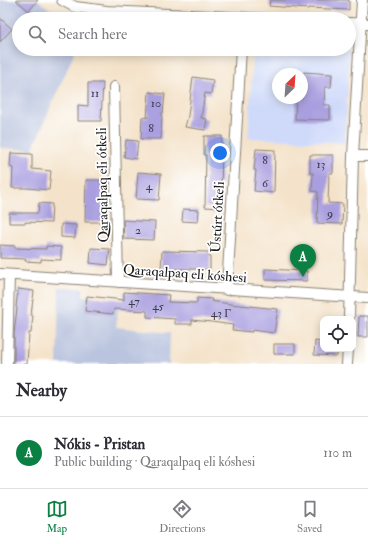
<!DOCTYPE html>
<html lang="en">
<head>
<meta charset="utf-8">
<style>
  :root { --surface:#fff; --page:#f2f2f3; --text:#2b2b33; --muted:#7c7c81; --line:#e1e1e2; --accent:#0b8043 }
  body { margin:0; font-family:"IM FELL Double Pica",serif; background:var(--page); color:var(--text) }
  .controls { position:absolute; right:12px; bottom:12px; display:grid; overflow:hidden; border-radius:8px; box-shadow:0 2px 10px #0003 }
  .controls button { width:36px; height:36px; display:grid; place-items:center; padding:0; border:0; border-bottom:1px solid var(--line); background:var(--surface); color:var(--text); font:20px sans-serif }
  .compass { position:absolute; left:272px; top:68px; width:36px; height:36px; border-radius:50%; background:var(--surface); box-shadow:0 2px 10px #0003; rotate:25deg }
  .you { position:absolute; left:220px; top:153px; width:14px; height:14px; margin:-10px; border:3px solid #fff; border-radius:50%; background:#1a73e8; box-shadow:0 0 0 6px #1a73e833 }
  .badge { display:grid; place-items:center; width:26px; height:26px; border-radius:50%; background:var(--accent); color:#fff; font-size:13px; font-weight:700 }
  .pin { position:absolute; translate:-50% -33px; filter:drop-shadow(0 1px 2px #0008) }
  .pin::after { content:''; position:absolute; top:21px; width:14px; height:12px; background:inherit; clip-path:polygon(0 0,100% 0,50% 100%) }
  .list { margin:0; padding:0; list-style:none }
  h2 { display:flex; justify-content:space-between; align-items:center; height:52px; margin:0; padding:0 16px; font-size:17px }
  h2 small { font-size:13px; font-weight:400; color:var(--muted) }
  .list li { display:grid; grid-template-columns:26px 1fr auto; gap:12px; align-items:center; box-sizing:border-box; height:72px; padding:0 16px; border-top:1px solid var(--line) }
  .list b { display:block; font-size:15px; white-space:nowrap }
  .list p { margin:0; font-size:13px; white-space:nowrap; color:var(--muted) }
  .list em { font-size:13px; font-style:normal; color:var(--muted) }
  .icon { flex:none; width:22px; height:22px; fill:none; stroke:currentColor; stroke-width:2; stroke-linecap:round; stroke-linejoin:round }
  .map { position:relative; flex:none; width:368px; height:364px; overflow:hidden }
  .search { position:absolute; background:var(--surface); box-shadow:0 2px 10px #0003; left:12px; right:12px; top:12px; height:44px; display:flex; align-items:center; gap:10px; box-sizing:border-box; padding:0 14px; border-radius:22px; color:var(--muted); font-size:15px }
  .sheet { height:124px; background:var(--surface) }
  nav { display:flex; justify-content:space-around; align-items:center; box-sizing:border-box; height:56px; border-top:1px solid var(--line); background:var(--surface); font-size:11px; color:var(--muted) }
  nav a { display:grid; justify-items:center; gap:2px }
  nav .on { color:var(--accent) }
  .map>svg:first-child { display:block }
  .built { fill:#cfdafa; fill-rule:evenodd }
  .industrial { fill:#bac4de }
  .building { fill:#a99edf }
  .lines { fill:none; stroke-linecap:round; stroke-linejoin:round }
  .street-casing { stroke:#888073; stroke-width:12 }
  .street { stroke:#fff; stroke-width:10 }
  .labels { text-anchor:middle; stroke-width:3.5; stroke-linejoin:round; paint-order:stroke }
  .number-label { font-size:12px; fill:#3f3c4d }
  .street-label { font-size:14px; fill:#1c1c1c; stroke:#fff }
</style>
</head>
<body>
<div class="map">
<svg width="368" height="364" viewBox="0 0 368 364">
  <rect width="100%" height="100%" fill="#fff"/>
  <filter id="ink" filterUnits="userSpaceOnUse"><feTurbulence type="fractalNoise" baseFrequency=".025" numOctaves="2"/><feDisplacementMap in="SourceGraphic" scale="8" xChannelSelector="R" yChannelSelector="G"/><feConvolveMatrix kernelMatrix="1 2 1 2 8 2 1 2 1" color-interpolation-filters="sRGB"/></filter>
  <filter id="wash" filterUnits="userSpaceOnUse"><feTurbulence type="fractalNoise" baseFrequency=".012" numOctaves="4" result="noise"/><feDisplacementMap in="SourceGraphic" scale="16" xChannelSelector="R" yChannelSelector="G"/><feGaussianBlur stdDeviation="0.9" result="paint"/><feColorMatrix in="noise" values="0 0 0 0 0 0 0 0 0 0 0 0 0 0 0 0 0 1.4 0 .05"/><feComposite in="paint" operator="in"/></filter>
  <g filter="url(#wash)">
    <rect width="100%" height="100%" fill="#f4e3ca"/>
    <path class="built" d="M349,40H350L345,143L248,138L253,57L276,58L277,49H349ZM278,74H302V98H278Z"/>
    <path class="industrial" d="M0,0H16L29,11L38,0L62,19H19V49H76L32,150L0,148Z
      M59,287L83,288V296L119,300L116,327L170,333L169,364H57Z"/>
    <g id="blocks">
      <path class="building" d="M16,0H38L29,11Z
        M270,0H349V10L308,8V9L269,6Z
        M0,18L12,29L0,42Z
        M304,72L332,74L331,87H325L324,105H330V120L295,119L296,98H302V73H304Z
        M193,77L213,80L211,94L205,93L201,118L207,119L205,130L185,127L188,116Z
        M88,83H103L101,121H78V105L88,106Z
        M149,92L165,94L163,113H162L161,139H141L142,117L147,118Z
        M204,136H222L221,208L205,207L206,155H204Z
        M126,140L138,141L136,159L124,157Z
        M256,149L275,150L274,193L254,191L256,170H254Z
        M11,153L32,154V169L51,171L49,190L27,188H12L13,168L10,167Z
        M310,155H333V173H329L328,203L343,204L342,224L317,223L318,192L312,191L313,173H310Z
        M138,172L161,174L159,200L136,199Z
        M86,180H106L105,222H85Z
        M39,203L52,204L51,223L26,222V223H9V213H38Z
        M183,209L199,210L198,222L182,221Z
        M123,220L155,222L154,240L124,239Z
        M61,224L76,225L75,238L61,237Z
        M0,245L15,246V248L46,249V246L61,247V260L41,259V262L25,261L26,259L0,258Z
        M91,248L110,249L108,265L90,263Z
        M162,251L210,252V269H161Z
        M265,269L307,271V281L265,280Z
        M18,289L34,291L31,315L33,316L31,333H29L27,364H14V334L17,308L16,307Z
        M124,292L169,295L168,302L197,303V298L212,299L211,301L230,304L278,309L274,333L252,330V332L232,330L233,325L212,322L192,320V324H175V319L147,317V311L114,309L113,314L85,311L87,296L124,300Z
        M359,316H368V337H358Z
        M315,341L323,342V349H337V356L314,355Z
        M274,344H295V354H274Z"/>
    </g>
  </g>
  <g filter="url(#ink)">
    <use href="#blocks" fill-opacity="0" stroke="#888073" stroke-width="1"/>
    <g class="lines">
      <g class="street-casing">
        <path id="street" d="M62,0L75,7L107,11L269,19
          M349,23L368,24
          M114,87L118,282
          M353,156H368
          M0,274L368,298
          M227,290L241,49
          M349,319L353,156L362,0
          M7,364L9,275
          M347,364L348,349"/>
      </g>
      <use href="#street" class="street"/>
    </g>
  </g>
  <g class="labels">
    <g class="number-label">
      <text x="95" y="97">11</text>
      <text x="156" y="107">10</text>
      <text x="151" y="132">8</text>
      <text x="265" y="164">8</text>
      <text x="321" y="168">13</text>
      <text x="265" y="187">6</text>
      <text x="149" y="190">4</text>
      <text x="330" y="217">9</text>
      <text x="138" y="234">2</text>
      <text x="134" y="305">47</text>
      <text x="158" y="310">45</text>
      <text x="221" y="317">43 Г</text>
    </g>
    <g class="street-label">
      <text transform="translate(102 185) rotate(-91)" y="5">Qaraqalpaq eli ótkeli</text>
      <text transform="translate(217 217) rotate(-87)" y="5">Ústúrt ótkeli</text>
      <text transform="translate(185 273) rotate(4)" y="5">Qaraqalpaq eli kóshesi</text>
    </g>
  </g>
</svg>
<div class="controls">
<button><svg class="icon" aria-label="locate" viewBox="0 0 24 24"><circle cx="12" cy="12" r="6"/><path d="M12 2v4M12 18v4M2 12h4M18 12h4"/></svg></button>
</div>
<svg class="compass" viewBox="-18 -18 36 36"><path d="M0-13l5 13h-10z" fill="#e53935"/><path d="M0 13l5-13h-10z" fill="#7c7c81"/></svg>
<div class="you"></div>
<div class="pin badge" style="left:303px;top:277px">A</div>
<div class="search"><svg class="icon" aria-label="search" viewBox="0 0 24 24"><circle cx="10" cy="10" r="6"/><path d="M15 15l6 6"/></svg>Search here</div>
</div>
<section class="sheet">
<h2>Nearby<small></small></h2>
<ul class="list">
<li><span class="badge">A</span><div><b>Nókis - Pristan</b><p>Public building · Qaraqalpaq eli kóshesi</p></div><em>110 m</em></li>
</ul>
</section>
<nav>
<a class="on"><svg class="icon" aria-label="map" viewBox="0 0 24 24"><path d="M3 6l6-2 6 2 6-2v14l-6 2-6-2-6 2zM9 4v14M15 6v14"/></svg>Map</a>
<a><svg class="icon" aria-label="directions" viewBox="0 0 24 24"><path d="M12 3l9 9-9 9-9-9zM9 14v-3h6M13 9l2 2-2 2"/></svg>Directions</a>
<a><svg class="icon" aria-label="saved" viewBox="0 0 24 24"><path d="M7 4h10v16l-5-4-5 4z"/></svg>Saved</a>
</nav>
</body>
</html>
